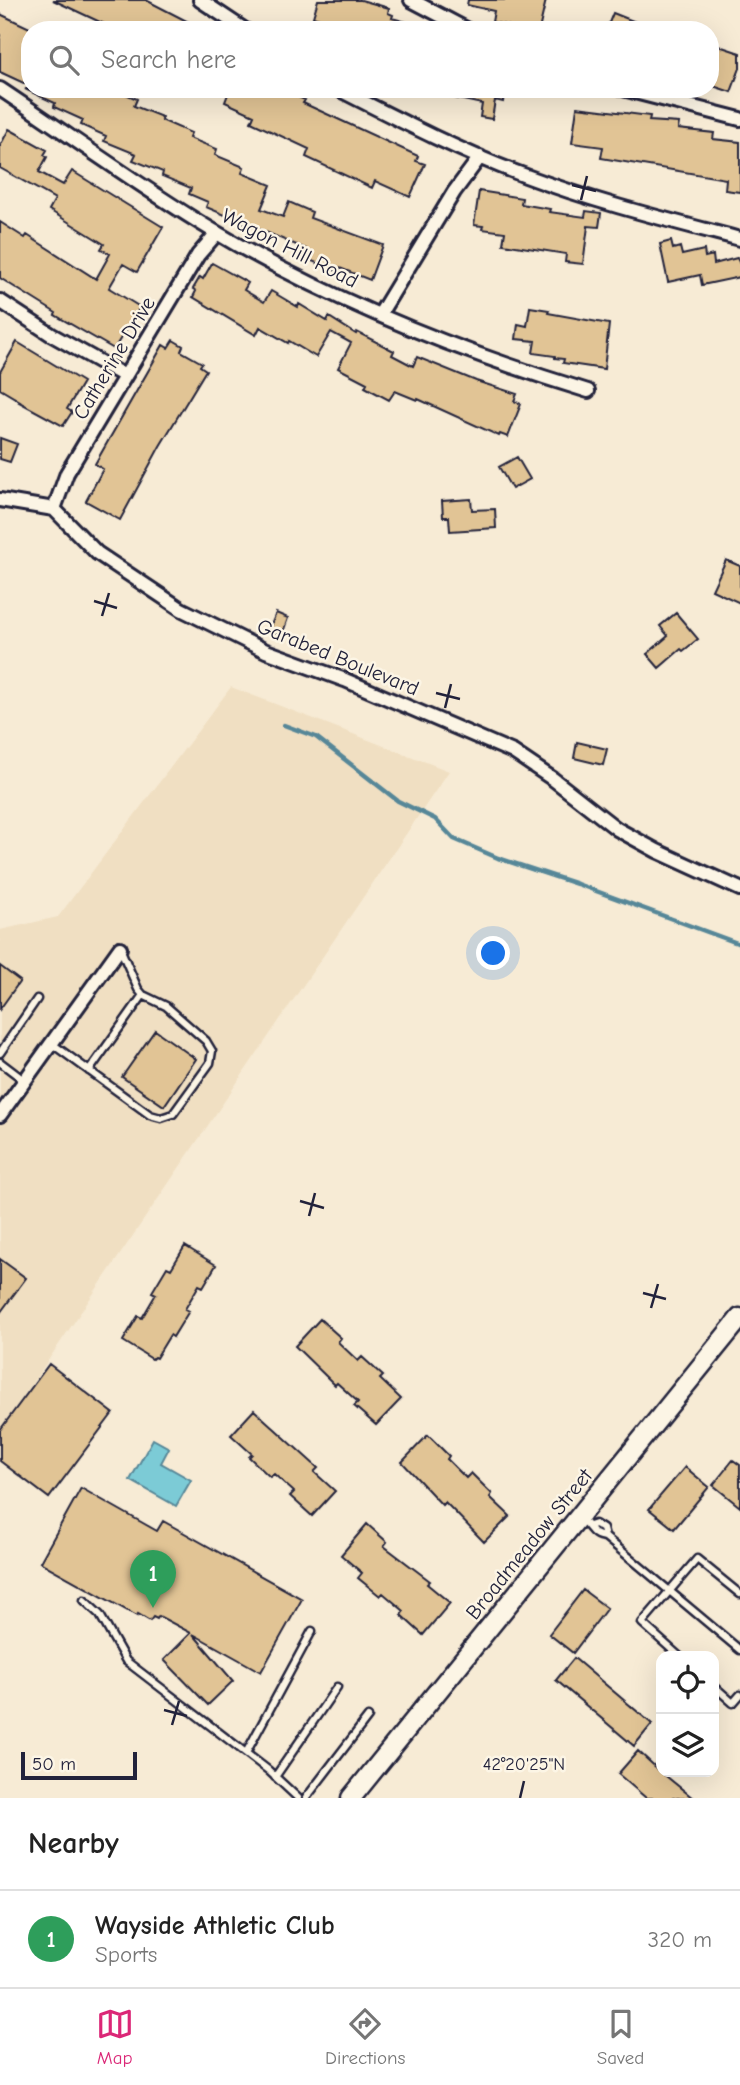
<!DOCTYPE html>
<html lang="en">
<head>
<meta charset="utf-8">
<style>
  :root { --surface:#fff; --page:#f6f6f6; --text:#222; --muted:#767676; --line:#e0e0e0; --accent:#db2777 }
  body { margin:0; font-family:"Comic Neue",sans-serif; background:var(--page); color:var(--text) }
  .controls { position:absolute; right:21px; bottom:21px; display:grid; overflow:hidden; border-radius:14px; box-shadow:0 7px 28px #0002 }
  .controls button { width:63px; height:63px; display:grid; place-items:center; padding:0; border:0; border-bottom:2px solid var(--line); background:var(--surface); color:var(--text); font:35px sans-serif }
  .scale { position:absolute; left:21px; bottom:18px; width:116px; box-sizing:border-box; padding-left:7px; border:4px solid #22223b; border-top:0; font-size:19px; line-height:24px; white-space:nowrap; color:#22223b; -webkit-text-stroke:5px #fcf5e5; paint-order:stroke }
  .you { position:absolute; left:494px; top:954px; width:24px; height:24px; margin:-18px; border:5px solid #fff; border-radius:50%; background:#1a73e8; box-shadow:0 0 0 10px #1a73e833 }
  .badge { display:grid; place-items:center; width:46px; height:46px; border-radius:50%; background:var(--accent); color:#fff; font-size:23px; font-weight:700 }
  .pin { position:absolute; translate:-50% -58px; filter:drop-shadow(0 2px 4px #0008) }
  .pin::after { content:''; position:absolute; top:37px; width:24px; height:21px; background:inherit; clip-path:polygon(0 0,100% 0,50% 100%) }
  .list { margin:0; padding:0; list-style:none }
  h2 { display:flex; justify-content:space-between; align-items:center; height:91px; margin:0; padding:0 28px; font-size:30px }
  h2 small { font-size:23px; font-weight:400; color:var(--muted) }
  .list li { display:grid; grid-template-columns:46px 1fr auto; gap:21px; align-items:center; box-sizing:border-box; height:98px; padding:0 28px; border-top:2px solid var(--line) }
  .list b { display:block; font-size:26px; white-space:nowrap }
  .list p { margin:0; font-size:23px; white-space:nowrap; color:var(--muted) }
  .list em { font-size:23px; font-style:normal; color:var(--muted) }
  .icon { flex:none; width:38px; height:38px; fill:none; stroke:currentColor; stroke-width:2; stroke-linecap:round; stroke-linejoin:round }
  .map { position:relative; flex:none; width:740px; height:1798px; overflow:hidden }
  .search { position:absolute; background:var(--surface); box-shadow:0 7px 28px #0002; left:21px; right:21px; top:21px; height:77px; display:flex; align-items:center; gap:18px; box-sizing:border-box; padding:0 24px; border-radius:28px; color:var(--muted); font-size:26px }
  .sheet { height:189px; background:var(--surface) }
  nav { display:flex; justify-content:space-around; align-items:center; box-sizing:border-box; height:98px; border-top:2px solid var(--line); background:var(--surface); font-size:19px; color:var(--muted) }
  nav a { display:grid; justify-items:center; gap:4px }
  nav .on { color:var(--accent) }
  .map>svg:first-child { display:block }
  .built { fill:#f0dfc2 }
  .water { fill:#7bcbd6; stroke:#578798; stroke-width:2 }
  .lines { fill:none; stroke-linecap:round; stroke-linejoin:round }
  .stream { stroke:#578798; stroke-width:4.5 }
  .building { fill:#e1c495; stroke:#22223b; stroke-width:2 }
  .lane-casing { stroke:#22223b; stroke-width:11 }
  .street-casing { stroke:#22223b; stroke-width:18 }
  .secondary-casing { stroke:#22223b; stroke-width:23 }
  .lane { stroke:#fcf5e5; stroke-width:6 }
  .street { stroke:#fcf5e5; stroke-width:12 }
  .secondary { stroke:#fcf5e5; stroke-width:18 }
  .ticks { fill:none; stroke:#22223b; stroke-width:2.5 }
  .labels { text-anchor:middle; stroke-width:5; stroke-linejoin:round; paint-order:stroke }
  .street-label { font-size:21px; fill:#22223b; stroke:#fcf5e5 }
  .ticks-label { font-size:18px; text-anchor:middle; fill:#22223b; stroke:#fcf5e5; stroke-width:5; stroke-linejoin:round; paint-order:stroke }
</style>
</head>
<body>
<div class="map">
<svg width="740" height="1798" viewBox="0 0 740 1798">
  <rect width="100%" height="100%" fill="#f7ebd5"/>
  <filter id="ink" filterUnits="userSpaceOnUse"><feTurbulence type="fractalNoise" baseFrequency=".0143" numOctaves="2"/><feDisplacementMap in="SourceGraphic" scale="14" xChannelSelector="R" yChannelSelector="G"/><feConvolveMatrix kernelMatrix="1 2 1 2 8 2 1 2 1" color-interpolation-filters="sRGB"/></filter>
  <g filter="url(#ink)">
    <path class="built" d="M231,687L449,771L0,1431V930L58,917Z"/>
    <path class="water" d="M153,1439L169,1448L161,1463L191,1480L176,1506L130,1480Z"/>
    <g class="lines">
      <path class="stream" d="M284,725L316,737L398,801L435,819L454,839L498,858L577,884L740,944"/>
    </g>
    <path class="building" d="M53,0H146L204,30H117Z
      M318,0H361L389,8L388,13L393,15L392,18L421,26V30H340L339,25L313,17Z
      M468,0H546L539,30H526L492,22L494,11L467,5Z
      M613,13L653,29V30H606Z
      M0,14L32,29L30,30V86L0,72Z
      M710,43L740,53V68L731,92L710,85Z
      M25,89H115L137,99L134,106L162,117L161,120L191,133L189,138L217,149L215,155L244,167L242,173L271,185L261,209L283,217L289,202L312,212L310,218L383,245L370,280L340,268L339,272L302,257L306,249L206,207L208,202L189,194L191,188L162,176L163,172L133,160L136,154L104,141L106,136L81,125L83,120L54,107L55,103Z
      M230,89H280L305,100L303,103L418,156L416,161L425,164L410,197L375,181L372,188L306,157L309,149L251,122L254,115L225,102Z
      M440,89H505L503,102L495,100L492,119L480,117L482,104L440,95Z
      M577,107L650,116L649,121L679,123L678,129L714,133L713,139L740,142V192L725,190L726,179L601,158L603,147L572,143Z
      M9,129L47,150L44,155L47,157L39,172L63,185L72,171L163,227L137,272L123,264L109,288L140,307L114,349L55,315L56,313L0,278V222L25,238L27,235L96,279L110,254L101,249L104,244L49,210L55,199L0,168V146Z
      M479,191L522,198L521,204L550,209L549,212L585,217L586,211L601,213L599,227L588,226L583,264L565,262L566,254L503,244L505,232L482,229L483,226L474,225Z
      M671,241L673,249L680,247L682,255L704,250L705,257L713,255L714,264L737,258L740,264V277L702,285L700,275L668,282L660,244Z
      M212,263L248,283L244,290L264,302L271,291L298,307L299,304L327,321L329,317L356,334L357,332L394,351L392,355L413,366L417,357L476,381L517,394L514,401L521,404L508,437L500,434L499,436L418,399L417,400L395,391L389,400L365,387L367,383L338,368L351,343L331,332L316,357L289,341L288,343L260,327L256,335L193,297L196,291L193,289L200,277L203,279Z
      M530,307L549,310L548,313L609,324L604,369L563,363L564,359L555,358V356L533,353L535,341L516,339L518,324L527,326Z
      M173,340L183,346L181,351L202,363L200,366L206,370L160,446L120,520L86,501L103,469L95,464L163,345L168,348Z
      M17,342L83,382L67,409L72,412L63,426L19,402L20,401L0,389V372Z
      M0,438L17,444L10,462L0,459Z
      M517,457L530,479L512,489L499,467Z
      M471,499L472,510L495,509L496,528L450,531L449,517H443L442,501Z
      M726,560L740,566V603L712,590Z
      M276,613L288,618L282,635L269,630Z
      M676,613L698,639L683,651L681,649L659,668L647,654L668,636L660,626Z
      M577,742L607,749L603,765L574,758Z
      M0,966L20,981L0,1009Z
      M155,1030L196,1059L164,1106L122,1077Z
      M185,1246L216,1265L203,1287L199,1285L185,1309L189,1311L173,1337L170,1335L156,1358L154,1357L152,1359L123,1341L138,1316L142,1318L156,1294L152,1292L167,1267L171,1269Z
      M0,1259L26,1278L0,1313Z
      M320,1319L341,1338L338,1342L358,1361L362,1357L383,1376L380,1379L401,1399L376,1425L354,1406L358,1402L337,1383L335,1385L295,1346Z
      M49,1364L113,1413L49,1498L0,1461V1430Z
      M254,1410L318,1468L314,1472L335,1491L312,1516L290,1496L294,1492L274,1474L270,1477L249,1457L252,1454L231,1435Z
      M428,1435L449,1456L447,1459L466,1478L471,1473L492,1494L490,1497L510,1516L484,1542L445,1502L442,1505L402,1462Z
      M733,1460L740,1465V1507L713,1485Z
      M685,1467L709,1487L674,1529L649,1509Z
      M81,1488L157,1531L163,1521L302,1599L261,1672L193,1634L233,1681L208,1705L164,1660L191,1633L159,1616L157,1619L153,1617L150,1621L138,1614L137,1616L40,1562Z
      M367,1524L387,1542L384,1546L430,1581L427,1584L450,1603L423,1635L401,1615L404,1611L383,1593L380,1596L358,1578L362,1573L341,1555Z
      M583,1590L607,1608L573,1653L549,1634Z
      M574,1658L652,1724L634,1746L556,1680Z
      M638,1751L661,1772L693,1798H646L618,1774Z"/>
    <g class="lines">
      <g class="lane-casing">
        <path id="lane" d="M51,1043L150,1115L161,1118L173,1114L210,1063L212,1051L206,1041L166,1006L143,995L138,989L120,948
          M0,1053L37,999
          M0,1062L25,1081
          M89,1071L143,995
          M581,1519C591,1527 591,1536 605,1537L603,1529L595,1524L589,1526
          M605,1537L740,1650
          M84,1600L100,1615L126,1661L268,1770L298,1798
          M679,1656L642,1623L697,1559L740,1594
          M714,1686L733,1703L740,1695
          M246,1753L312,1631
          M275,1777L337,1687
          M306,1798L368,1717"/>
      </g>
      <g class="street-casing">
        <path id="street" d="M200,0L245,30
          M411,0L468,30
          M0,89C71,136 140,187 212,230C327,299 460,352 588,391
          M338,89C399,120 461,152 526,176C595,202 668,220 740,239
          M623,89L740,119
          M0,301L52,335L125,376
          M380,314L454,192L480,157
          M0,500L54,509L97,553L181,609L266,651L345,680L513,752L553,779L617,829L657,851L740,889
          M54,509L67,473L198,255L217,233
          M0,1115L120,948"/>
      </g>
      <g class="secondary-casing">
        <path id="secondary" d="M351,1798L740,1318"/>
      </g>
      <use href="#lane" class="lane"/>
      <use href="#street" class="street"/>
      <use href="#secondary" class="secondary"/>
    </g>
  </g>
  <path class="ticks" d="M572,185L596,191M581,200L587,176M94,601L117,608M102,616L109,593M436,693L460,699M445,708L451,684M300,1201L324,1208M309,1216L315,1193M643,1293L666,1299M651,1308L658,1284M164,1710L187,1716M172,1725L179,1701M520,1798L524,1781"/>
  <g class="labels">
    <g class="street-label">
      <text transform="translate(290 248) rotate(27)" y="7">Wagon Hill Road</text>
      <text transform="translate(114 358) rotate(-59)" y="7">Catherine Drive</text>
      <text transform="translate(338 657) rotate(22)" y="7">Garabed Boulevard</text>
      <text transform="translate(529 1544) rotate(-51)" y="7">Broadmeadow Street</text>
    </g>
  </g>
  <g class="ticks-label">
    <text x="524" y="1770">42°20'25"N</text>
  </g>
</svg>
<div class="controls">
<button><svg class="icon" aria-label="locate" viewBox="0 0 24 24"><circle cx="12" cy="12" r="6"/><path d="M12 2v4M12 18v4M2 12h4M18 12h4"/></svg></button>
<button><svg class="icon" aria-label="layers" viewBox="0 0 24 24"><path d="M12 4l9 5-9 5-9-5zM3 14l9 5 9-5"/></svg></button>
</div>
<div class="scale">50 m</div>
<div class="you"></div>
<div class="pin badge" style="left:153px;top:1608px;background:#2e9e5b">1</div>
<div class="search"><svg class="icon" aria-label="search" viewBox="0 0 24 24"><circle cx="10" cy="10" r="6"/><path d="M15 15l6 6"/></svg>Search here</div>
</div>
<section class="sheet">
<h2>Nearby<small></small></h2>
<ul class="list">
<li><span class="badge" style="background:#2e9e5b">1</span><div><b>Wayside Athletic Club</b><p>Sports</p></div><em>320 m</em></li>
</ul>
</section>
<nav>
<a class="on"><svg class="icon" aria-label="map" viewBox="0 0 24 24"><path d="M3 6l6-2 6 2 6-2v14l-6 2-6-2-6 2zM9 4v14M15 6v14"/></svg>Map</a>
<a><svg class="icon" aria-label="directions" viewBox="0 0 24 24"><path d="M12 3l9 9-9 9-9-9zM9 14v-3h6M13 9l2 2-2 2"/></svg>Directions</a>
<a><svg class="icon" aria-label="saved" viewBox="0 0 24 24"><path d="M7 4h10v16l-5-4-5 4z"/></svg>Saved</a>
</nav>
</body>
</html>
